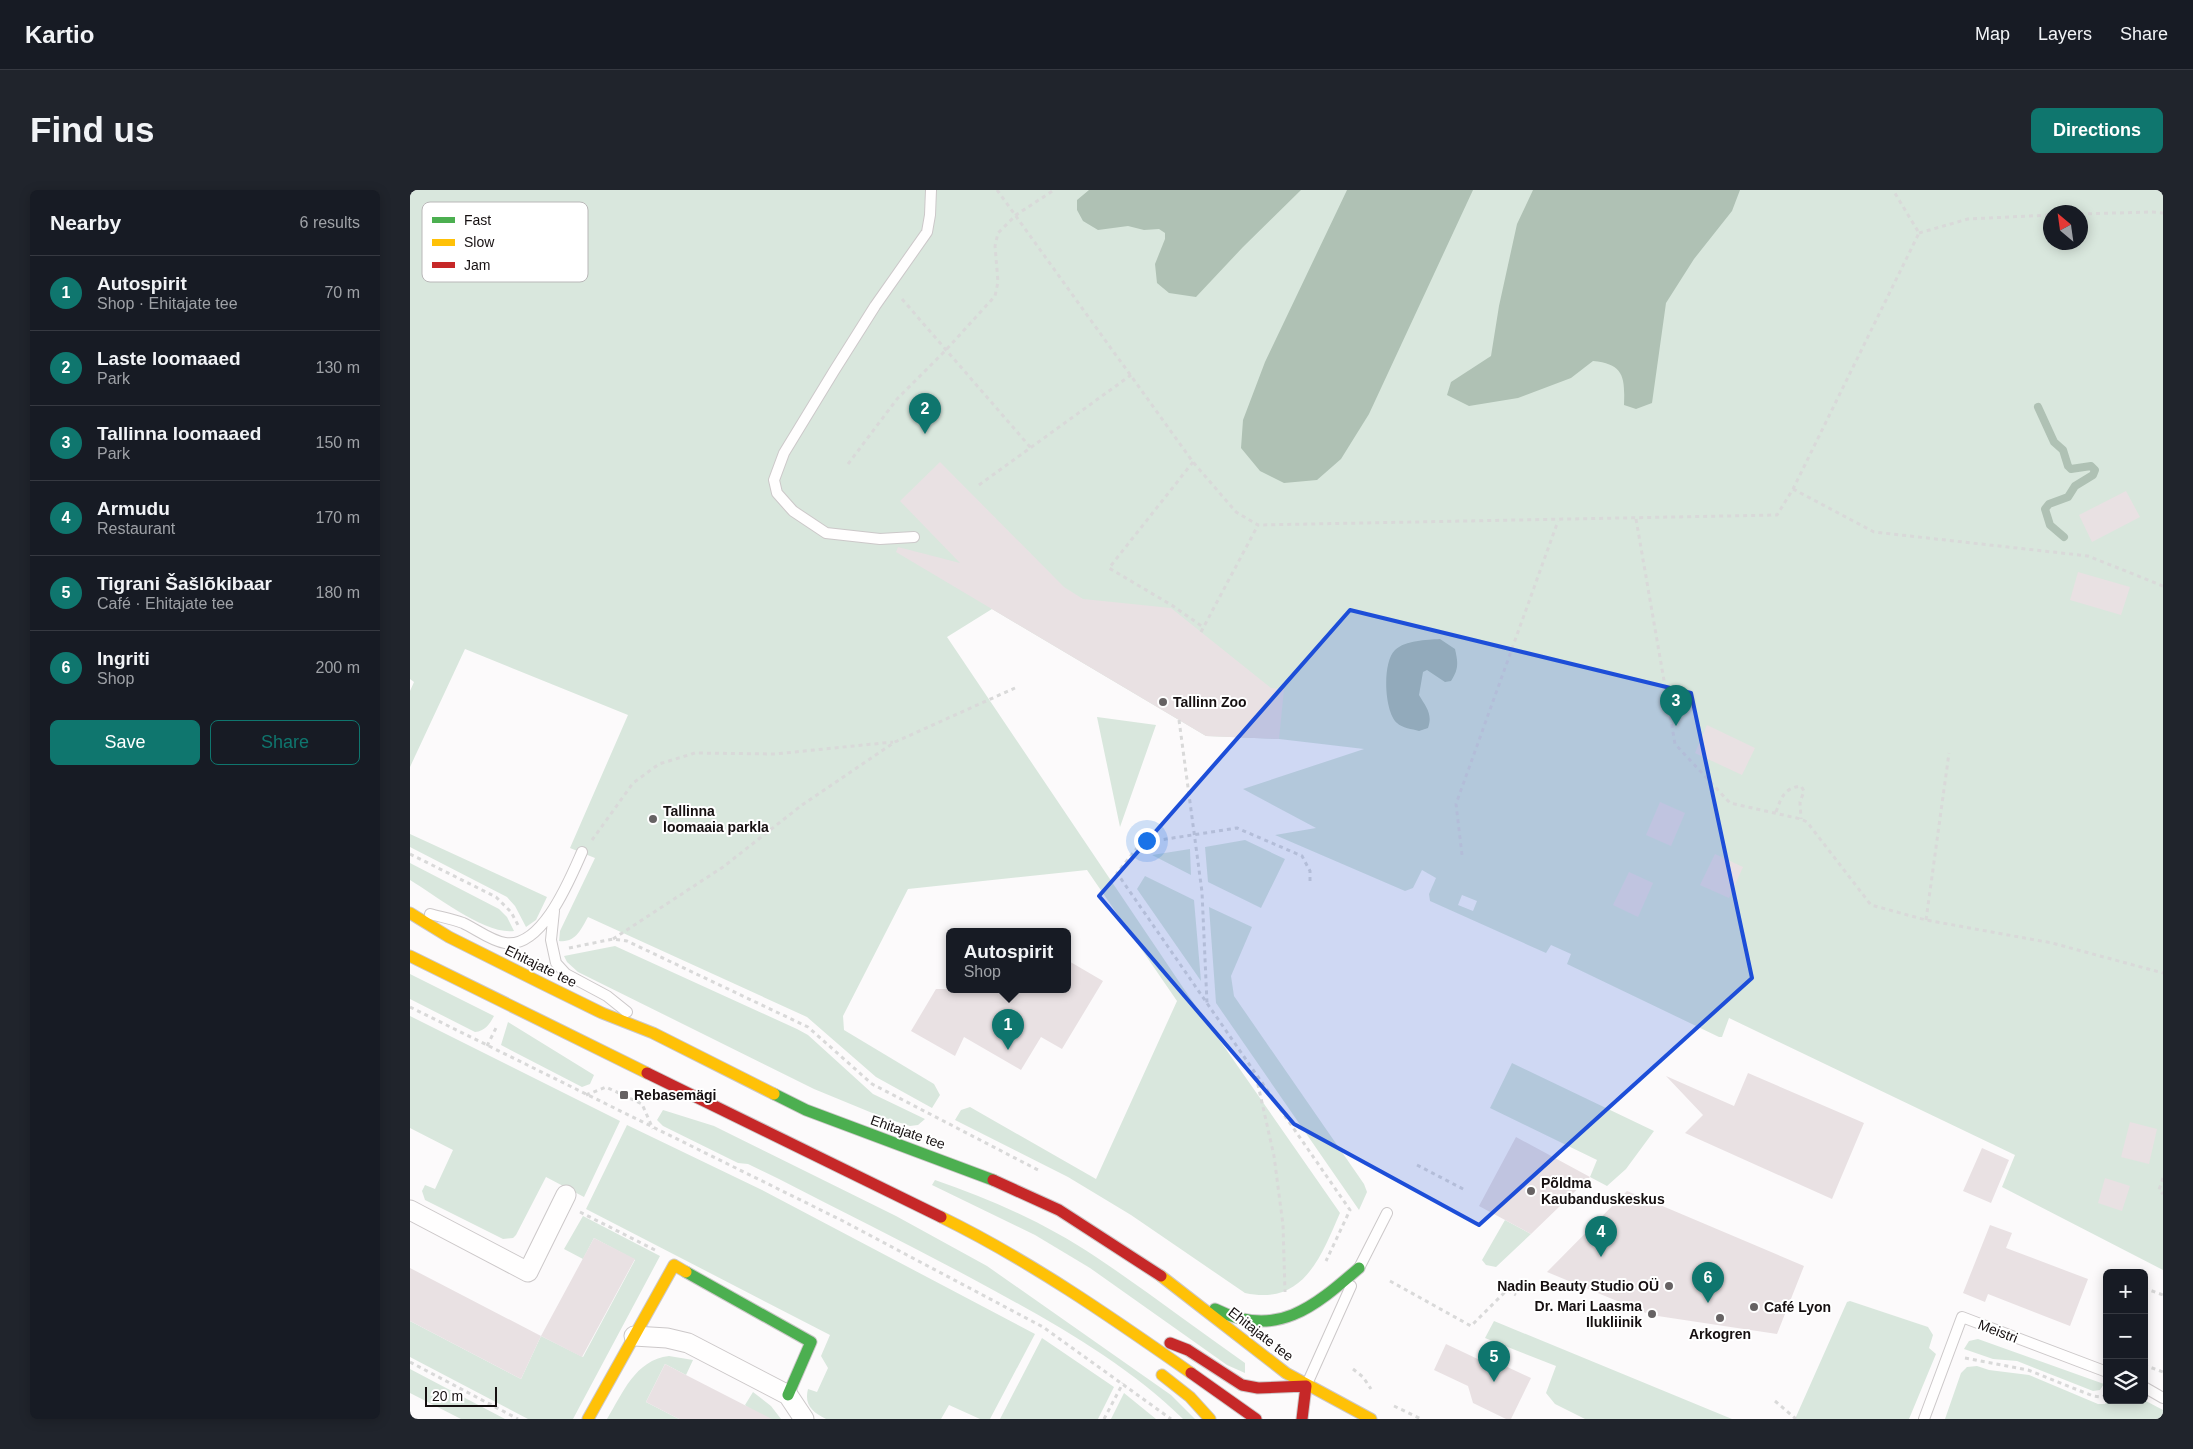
<!DOCTYPE html>
<html lang="en">
<head>
<meta charset="utf-8">
<style>
  :root { --surface:#171b24; --page:#20242c; --text:#f1f3f6; --muted:#9ea1a6; --line:#363941; --accent:#0f766e }
  body { margin:0; font-family:Helvetica,sans-serif; background:var(--page); color:var(--text) }
  .controls { position:absolute; right:15px; bottom:15px; display:grid; overflow:hidden; border-radius:8px; box-shadow:0 2px 12px #0003 }
  .controls button { width:45px; height:45px; display:grid; place-items:center; padding:0; border:0; border-bottom:1px solid var(--line); background:var(--surface); color:var(--text); font:25px sans-serif }
  .compass { position:absolute; left:1633px; top:15px; width:45px; height:45px; border-radius:50%; background:var(--surface); box-shadow:0 2px 12px #0003; rotate:331deg }
  .scale { position:absolute; left:15px; bottom:12px; width:72px; box-sizing:border-box; padding-left:5px; border:2px solid #161011; border-top:0; font-size:14px; line-height:18px; white-space:nowrap; color:#161011; -webkit-text-stroke:4px #fff; paint-order:stroke }
  .you { position:absolute; left:736px; top:650px; width:18px; height:18px; margin:-12px; border:4px solid #fff; border-radius:50%; background:#1a73e8; box-shadow:0 0 0 8px #1a73e833 }
  .badge { display:grid; place-items:center; width:32px; height:32px; border-radius:50%; background:var(--accent); color:#fff; font-size:16px; font-weight:700 }
  .pin { position:absolute; translate:-50% -41px; filter:drop-shadow(0 1px 2px #0008) }
  .pin::after { content:''; position:absolute; top:26px; width:18px; height:15px; background:inherit; clip-path:polygon(0 0,100% 0,50% 100%) }
  .popup { position:absolute; left:536px; top:738px; width:125px; height:65px; box-sizing:border-box; display:grid; place-content:center; border-radius:8px; background:var(--surface); filter:drop-shadow(0 1px 4px #0005); font-size:16px; white-space:nowrap; color:var(--muted) }
  .popup b { font-size:19px; color:var(--text) }
  .popup::after { content:''; position:absolute; left:50%; top:100%; margin-left:-10px; border:10px solid transparent; border-top-color:var(--surface) }
  .list { margin:0; padding:0; list-style:none }
  h2 { display:flex; justify-content:space-between; align-items:center; height:65px; margin:0; padding:0 20px; font-size:21px }
  h2 small { font-size:16px; font-weight:400; color:var(--muted) }
  .list li { display:grid; grid-template-columns:32px 1fr auto; gap:15px; align-items:center; box-sizing:border-box; height:75px; padding:0 20px; border-top:1px solid var(--line) }
  .list b { display:block; font-size:19px; white-space:nowrap }
  .list p { margin:0; font-size:16px; white-space:nowrap; color:var(--muted) }
  .list em { font-size:16px; font-style:normal; color:var(--muted) }
  .actions { display:flex; gap:10px; padding:15px 20px }
  .actions a { flex:1; padding:11px 0; border:1px solid var(--accent); border-radius:8px; text-align:center; font-size:18px; color:var(--accent) }
  .actions .main { background:var(--accent); color:#fff }
  .icon { flex:none; width:28px; height:28px; fill:none; stroke:currentColor; stroke-width:2; stroke-linecap:round; stroke-linejoin:round }
  .map { position:relative; flex:none; width:1753px; height:1229px; overflow:hidden; border-radius:8px }
  header { display:flex; align-items:center; gap:30px; box-sizing:border-box; height:70px; padding:0 25px; background:var(--surface); border-bottom:1px solid var(--line) }
  header strong { font-size:24px }
  nav { display:flex; gap:28px; margin-inline-start:auto; font-size:18px }
  .intro { display:flex; align-items:center; justify-content:space-between; box-sizing:border-box; height:120px; padding:0 30px }
  h1 { margin:0; font-size:35px }
  .button { padding:12px 22px; border-radius:8px; background:var(--accent); color:#fff; font-size:18px; font-weight:700 }
  main { display:flex; gap:30px; padding:0 30px }
  aside { flex:1; background:var(--surface); border-radius:8px; box-shadow:0 2px 12px #0003 }
  .map>svg:first-child { display:block }
  .green { fill:#d9e7dd; fill-rule:evenodd }
  .water { fill:#afc1b4 }
  .lines { fill:none; stroke-linecap:round; stroke-linejoin:round }
  .stream { stroke:#afc1b4; stroke-width:8 }
  .building { fill:#e9e1e3 }
  .lane-casing { stroke:#ccc8c9; stroke-width:12 }
  .street-casing { stroke:#ccc8c9; stroke-width:21 }
  .fast-casing { stroke:#ccc8c9; stroke-width:13 }
  .slow-casing { stroke:#ccc8c9; stroke-width:13 }
  .jam-casing { stroke:#ccc8c9; stroke-width:13 }
  .path { stroke:#d9d9d9; stroke-width:3; stroke-dasharray:4 4; stroke-linecap:butt }
  .lane { stroke:#fffefe; stroke-width:10 }
  .street { stroke:#fffefe; stroke-width:19 }
  .fast { stroke:#4caf50; stroke-width:11 }
  .slow { stroke:#ffc107; stroke-width:11 }
  .jam { stroke:#c62828; stroke-width:11 }
  .marked { fill:#1d4ed8; fill-opacity:0.2; stroke:#1d4ed8; stroke-width:4; stroke-linejoin:round }
  .poi-dot { fill:#666263; stroke:#fff; stroke-width:2 }
  .labels { text-anchor:middle; stroke-width:4; stroke-linejoin:round; paint-order:stroke }
  .poi-label { font-size:14px; font-weight:bold; fill:#161011; stroke:#fff; text-anchor:start }
  .street-label { font-size:14px; fill:#161011; stroke:#fff }
  .key { fill:#fff; stroke:#b9b7b8; stroke-width:1 }
  .key-label { font-size:14px; fill:#161011 }
</style>
</head>
<body>
<header>
<strong>Kartio</strong>
<nav><a>Map</a><a>Layers</a><a>Share</a></nav>
</header>
<div class="intro"><h1>Find us</h1><a class="button">Directions</a></div>
<main>
<aside>
<h2>Nearby<small>6 results</small></h2>
<ul class="list">
<li><span class="badge">1</span><div><b>Autospirit</b><p>Shop · Ehitajate tee</p></div><em>70 m</em></li>
<li><span class="badge">2</span><div><b>Laste loomaaed</b><p>Park</p></div><em>130 m</em></li>
<li><span class="badge">3</span><div><b>Tallinna loomaaed</b><p>Park</p></div><em>150 m</em></li>
<li><span class="badge">4</span><div><b>Armudu</b><p>Restaurant</p></div><em>170 m</em></li>
<li><span class="badge">5</span><div><b>Tigrani Šašlõkibaar</b><p>Café · Ehitajate tee</p></div><em>180 m</em></li>
<li><span class="badge">6</span><div><b>Ingriti</b><p>Shop</p></div><em>200 m</em></li>
</ul>
<div class="actions"><a class="main">Save</a><a>Share</a></div>
</aside>
<div class="map">
<svg width="1753" height="1229" viewBox="0 0 1753 1229">
  <rect width="100%" height="100%" fill="#fcfafb"/>
  <path class="green" d="M0,0H1753V1080L1592,997L1605,965L1319,828L1312,847H1309L1157,774L1161,764L1141,755L1136,763L1020,711L1019,704L1026,688L1012,680L1003,698L995,701L865,645L906,638L833,599L954,559L869,549L796,546L582,419L537,447L774,799L930,1023C911,1066 894,1116 835,1103L721,1025L658,987L545,930L551,920L560,917L686,989L767,811L677,680L498,699L433,826L434,840L524,894L530,905L522,918L466,887L397,827L178,727C171,739 166,753 149,751L150,741L185,668L160,658L218,525L55,459L0,577V501L4,492L0,489ZM1640,22H1670V52H1640ZM1052,705L1067,711L1063,721L1048,715Z
    M687,527L746,535L710,637Z
    M0,644L137,707L126,730L116,737L105,716L97,707L0,657Z
    M835,650L875,669L851,718L798,692L795,657Z
    M780,659L781,685L742,665Z
    M0,673L89,719L97,727L104,741C75,745 25,705 0,690Z
    M735,686L784,710L791,791L727,699Z
    M799,717L842,737L821,786L824,806L954,994L957,1002L949,1020L806,813Z
    M205,756L387,839L398,845L463,904L515,929L508,935L500,936L472,927L404,899L168,782L157,772L154,766Z
    M0,784L84,826C79,835 75,841 65,842L0,809Z
    M0,826L210,931L174,1007L136,987L106,1045L103,1048L93,1049L15,1010L12,1001L15,995L25,999L43,960L0,938Z
    M98,832L184,885L180,894L172,897L91,855Z
    M1102,873L1244,941L1216,979L1197,996L1180,987L1187,970L1080,918Z
    M253,920L304,936L486,1026L577,1076L761,1205L785,1229H773C713,1170 635,1128 561,1088C498,1054 433,1022 369,989L338,974L328,973L253,936L247,930Z
    M217,935L352,1000L625,1144L580,1229H570L539,1215L531,1229H416C402,1222 394,1215 398,1199L407,1202L418,1178L411,1166L420,1145L176,1019Z
    M525,990C581,1009 637,1034 686,1067C737,1101 785,1138 835,1173V1183L817,1175L680,1078L625,1045L522,995Z
    M173,1026L250,1066L163,1229H118L0,1167V1131L111,1189L131,1146L173,1167L225,1070L184,1048L173,1069L154,1059Z
    M1095,1030L1121,1044L1086,1077L1076,1075L1072,1070Z
    M1440,1111L1518,1137L1523,1145L1519,1158L1526,1164L1499,1229H1385L1437,1112Z
    M1084,1131L1322,1229H1175L1145,1214L1136,1203L1146,1176L1075,1148Z
    M632,1148L704,1197L688,1229H590Z
    M1568,1149L1694,1194L1690,1200L1683,1201L1607,1171L1583,1169L1554,1159L1559,1151Z
    M259,1166L283,1170L276,1185L255,1174L236,1212L269,1229H197C213,1203 225,1170 259,1166Z
    M1567,1176L1579,1180L1619,1185L1688,1214H1695L1698,1210H1734L1753,1220V1229H1535L1551,1183L1557,1177Z
    M0,1179L95,1229H51L0,1203Z
    M343,1202L361,1216L371,1229H352L335,1215Z
    M714,1203L746,1229H701Z"/>
  <path class="water" d="M679,0H891L833,57L786,107L759,103L747,93L745,74L755,49V43L749,39L734,40L718,36L688,40L673,31L667,20V10Z
    M937,0H1063L959,224L931,269L907,290L874,293L850,281L831,258L833,230L855,172Z
    M1123,0H1330L1322,21L1284,69L1256,113L1242,213L1226,219L1214,215C1215,187 1214,174 1183,171L1161,188L1108,208L1059,216L1037,205L1041,192L1081,166L1089,116L1107,34Z
    M1030,449L1045,459C1048,472 1049,479 1041,491L1035,492L1017,480L1013,482L1009,505C1016,517 1023,524 1018,538L1009,541C1002,539 992,538 987,533C974,522 972,472 985,460C996,450 1016,450 1030,449Z"/>
  <g class="lines">
    <path class="stream" d="M1628,217L1644,252L1653,260L1658,276L1661,279L1681,276L1685,280L1683,285L1665,296L1658,307L1639,314L1635,319L1640,335L1654,347"/>
  </g>
  <path class="building" d="M530,272L654,397L673,409L761,418L861,498L874,499L869,549L796,546L486,362L488,357L550,373L490,311Z
    M1716,301L1730,327L1682,352L1669,325Z
    M1668,382L1720,397L1711,425L1660,410Z
    M1297,535L1345,558L1332,585L1285,563Z
    M1250,612L1275,623L1261,656L1236,645Z
    M1305,664L1333,677L1319,708L1290,695Z
    M1219,682L1243,693L1228,727L1203,715Z
    M657,770L693,791L652,859L631,847L611,880L554,847L545,866L501,841L526,799H657Z
    M1338,883L1454,933L1422,1009L1275,943L1293,925L1256,886L1324,916Z
    M1720,932L1747,939L1739,974L1711,967Z
    M1106,947L1180,987L1121,1044L1069,1016Z
    M1572,958L1599,970L1581,1013L1553,1001Z
    M1695,988L1720,996L1712,1021L1688,1013Z
    M1217,1001L1394,1076L1367,1144L1241,1125L1137,1082Z
    M1580,1035L1602,1043L1596,1058L1678,1089L1660,1136L1578,1104L1575,1112L1553,1103Z
    M184,1048L225,1069L172,1167L131,1146Z
    M0,1078L131,1146L111,1189L0,1131Z
    M1036,1154L1072,1171L1074,1166L1121,1188L1101,1229H1096L1063,1213L1058,1196L1024,1180Z
    M255,1174L276,1185L362,1229H269L236,1212Z"/>
  <g class="lines">
    <g class="lane-casing">
      <path id="lane" d="M504,347L470,349L416,343L383,321L367,303L364,290L374,263L424,181L465,116L517,42L520,25L521,0
        M144,721L141,750L146,773L156,784L197,806L217,822
        M20,724C31,727 43,729 53,733C66,739 81,751 95,753C132,759 160,689 172,662
        M949,1078L977,1023
        M897,1194L941,1096
        M1734,1197L1753,1208
        M1514,1229L1552,1127L1697,1182"/>
    </g>
    <g class="street-casing">
      <path id="street" d="M0,1020L118,1082L156,1005
        M224,1146L257,1148L278,1153L378,1205L394,1229"/>
    </g>
    <g class="fast-casing">
      <path id="fast" d="M364,904L396,920L583,990
        M276,1082L401,1152L378,1205
        M805,1119C866,1150 904,1117 949,1078"/>
    </g>
    <g class="slow-casing">
      <path id="slow" d="M0,723L39,747L133,794L192,823L243,843L364,904
        M0,766L237,883
        M531,1027C619,1070 701,1127 781,1183
        M751,1086L876,1183L961,1229
        M752,1185L780,1207L800,1229
        M178,1229L264,1075L276,1082"/>
    </g>
    <g class="jam-casing">
      <path id="jam" d="M237,883L531,1027
        M583,990L649,1020L751,1086
        M760,1153L778,1160L832,1195L848,1198L896,1196
        M781,1183L846,1229
        M892,1229L896,1196"/>
    </g>
    <path class="path" d="M587,0L783,272L826,322L848,335L1367,325L1383,299L1509,43L1483,0
      M1670,24L1742,22L1753,23
      M1509,43L1558,29L1640,25
      M492,109L621,258
      M783,272L699,378L763,416L793,437
      M438,274L487,209L536,160L585,106L588,92L585,56L588,43L606,25L644,0
      M569,295L721,185
      M1383,299L1464,342L1678,366L1753,396
      M1226,329L1265,554L1320,613L1391,629L1397,632L1461,715L1516,730L1642,753L1753,783
      M791,442L848,335
      M769,530L792,702L797,813
      M1366,622C1371,608 1374,598 1391,596L1394,601L1390,612L1391,629
      M182,650L223,593L249,574L285,563L365,564L483,552
      M0,664L86,707L101,722L108,735
      M1052,665L1046,614L1148,331
      M900,691V681L892,666L827,638L731,653L707,683L940,1020L916,1071
      M1516,730L1539,563
      M203,749L313,677L392,615L485,552L605,498
      M159,758L203,749L217,751L398,837L462,894L630,981
      M0,817L431,1030L633,1137L761,1229
      M77,856L86,838
      M846,886L864,966L873,1035L875,1102
      M176,905L196,897L232,914L243,939
      M1007,975L1055,1000
      M1753,988L1749,1000L1753,1004
      M170,1022L245,1060
      M980,1091L1061,1136L1097,1100L1106,1105
      M1734,1098L1753,1105
      M1555,1168L1618,1180L1683,1206L1692,1207L1697,1204
      M0,1172L108,1229
      M1734,1175L1753,1182
      M943,1179L953,1187L961,1199
      M1365,1211L1386,1229
      M984,1216L1011,1229
      M694,1229L713,1193"/>
    <use href="#lane" class="lane"/>
    <use href="#street" class="street"/>
    <use href="#fast" class="fast"/>
    <use href="#slow" class="slow"/>
    <use href="#jam" class="jam"/>
  </g>
  <path class="marked" d="M940,420L1281,503L1342,788L1069,1035L884,934L689,706Z"/>
  <g class="poi-dot">
    <circle cx="753" cy="512" r="5"/>
    <circle cx="243" cy="629" r="5"/>
    <rect x="209" y="900" width="10" height="10" rx="2.5"/>
    <circle cx="1121" cy="1001" r="5"/>
    <circle cx="1259" cy="1096" r="5"/>
    <circle cx="1344" cy="1117" r="5"/>
    <circle cx="1242" cy="1124" r="5"/>
    <circle cx="1310" cy="1128" r="5"/>
  </g>
  <g class="labels">
    <g class="poi-label">
      <text x="763" y="517">Tallinn Zoo</text>
      <text x="253" y="626">Tallinna<tspan x="253" dy="16">loomaaia parkla</tspan></text>
      <text x="224" y="910">Rebasemägi</text>
      <text x="1131" y="998">Põldma<tspan x="1131" dy="16">Kaubanduskeskus</tspan></text>
      <text x="1249" y="1101" text-anchor="end">Nadin Beauty Studio OÜ</text>
      <text x="1232" y="1121" text-anchor="end">Dr. Mari Laasma<tspan x="1232" dy="16">Ilukliinik</tspan></text>
      <text x="1354" y="1122">Café Lyon</text>
      <text x="1310" y="1149" text-anchor="middle">Arkogren</text>
    </g>
    <g class="street-label">
      <text transform="translate(131 776) rotate(26)" y="5">Ehitajate tee</text>
      <text transform="translate(498 942) rotate(19)" y="5">Ehitajate tee</text>
      <text transform="translate(1588 1141) rotate(21)" y="5">Meistri</text>
      <text transform="translate(851 1144) rotate(38)" y="5">Ehitajate tee</text>
    </g>
  </g>
  <rect x="12" y="12" width="166" height="80" rx="8" class="key"/>
  <rect x="22" y="27" width="23" height="6" fill="#4caf50"/>
  <rect x="22" y="49" width="23" height="7" fill="#ffc107"/>
  <rect x="22" y="72" width="23" height="6" fill="#c62828"/>
  <g class="key-label">
    <text x="54" y="35">Fast</text>
    <text x="54" y="57">Slow</text>
    <text x="54" y="80">Jam</text>
  </g>
</svg>
<div class="controls">
<button>+</button>
<button>−</button>
<button><svg class="icon" aria-label="layers" viewBox="0 0 24 24"><path d="M12 4l9 5-9 5-9-5zM3 14l9 5 9-5"/></svg></button>
</div>
<svg class="compass" viewBox="-18 -18 36 36"><path d="M0-13l5 13h-10z" fill="#e53935"/><path d="M0 13l5-13h-10z" fill="#9ea1a6"/></svg>
<div class="scale">20 m</div>
<div class="you"></div>
<div class="pin badge" style="left:598px;top:860px">1</div>
<div class="popup"><b>Autospirit</b>Shop</div>
<div class="pin badge" style="left:515px;top:244px">2</div>
<div class="pin badge" style="left:1266px;top:536px">3</div>
<div class="pin badge" style="left:1191px;top:1067px">4</div>
<div class="pin badge" style="left:1084px;top:1192px">5</div>
<div class="pin badge" style="left:1298px;top:1113px">6</div>
</div>
</main>
</body>
</html>
